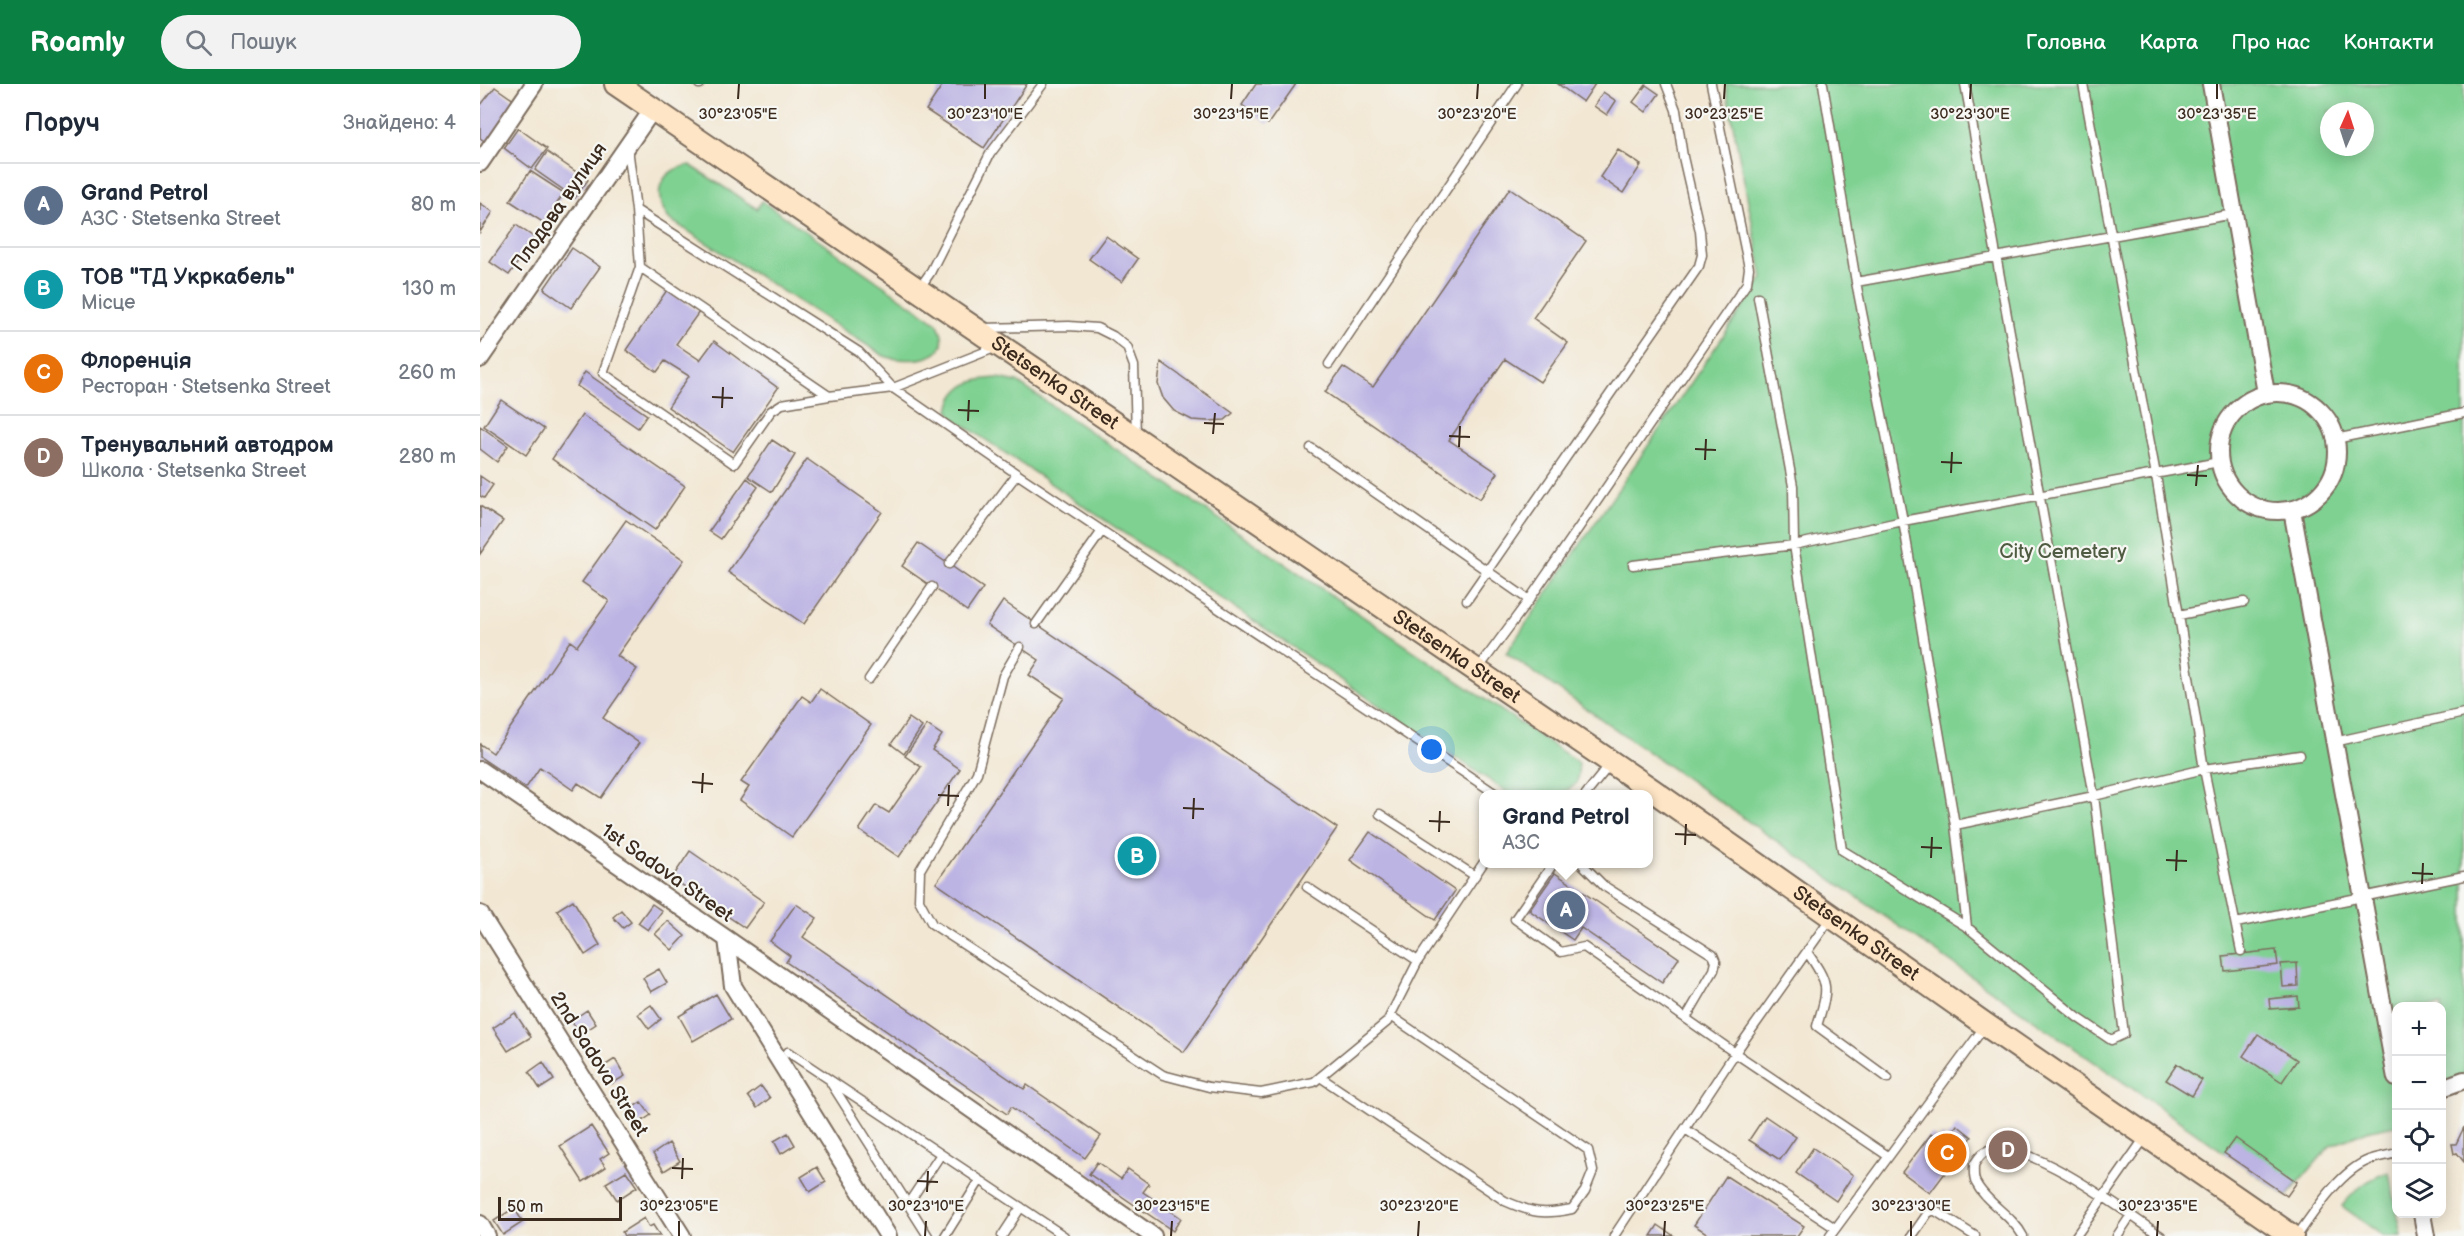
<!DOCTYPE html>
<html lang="uk">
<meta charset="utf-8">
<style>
:root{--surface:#fff;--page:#f2f2f3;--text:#1f2937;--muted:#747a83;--line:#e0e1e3;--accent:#0b8043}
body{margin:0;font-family:"Balsamiq Sans",sans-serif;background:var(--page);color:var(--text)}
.controls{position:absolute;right:18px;bottom:18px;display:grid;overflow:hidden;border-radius:12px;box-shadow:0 3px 15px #0003}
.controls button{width:54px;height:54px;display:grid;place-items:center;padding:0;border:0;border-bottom:2px solid var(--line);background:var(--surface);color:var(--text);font:30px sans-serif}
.compass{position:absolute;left:1840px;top:18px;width:54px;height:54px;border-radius:50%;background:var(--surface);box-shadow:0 3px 15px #0003;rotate:3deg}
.scale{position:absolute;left:18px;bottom:15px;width:124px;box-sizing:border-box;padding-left:6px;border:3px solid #3b2a1e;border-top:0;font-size:16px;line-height:21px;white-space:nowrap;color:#3b2a1e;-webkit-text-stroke:4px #f6f6f2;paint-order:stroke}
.you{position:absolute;left:952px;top:666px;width:21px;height:21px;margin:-15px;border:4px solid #fff;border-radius:50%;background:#1a73e8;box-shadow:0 0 0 9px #1a73e833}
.badge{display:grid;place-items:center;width:39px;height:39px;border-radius:50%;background:var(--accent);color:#fff;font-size:20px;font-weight:700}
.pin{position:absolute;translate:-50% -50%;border:3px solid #fff;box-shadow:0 2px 6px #0006}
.popup{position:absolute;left:999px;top:706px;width:174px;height:78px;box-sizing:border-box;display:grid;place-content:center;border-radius:12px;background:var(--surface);filter:drop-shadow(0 2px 4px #0005);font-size:20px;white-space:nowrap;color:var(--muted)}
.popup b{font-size:22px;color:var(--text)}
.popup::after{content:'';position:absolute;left:50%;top:100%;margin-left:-12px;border:12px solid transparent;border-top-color:var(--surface)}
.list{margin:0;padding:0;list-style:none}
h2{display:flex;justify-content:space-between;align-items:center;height:78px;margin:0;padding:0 24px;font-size:26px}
h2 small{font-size:20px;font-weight:400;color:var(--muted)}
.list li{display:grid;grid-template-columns:39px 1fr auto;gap:18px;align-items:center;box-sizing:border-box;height:84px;padding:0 24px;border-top:2px solid var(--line)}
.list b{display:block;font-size:22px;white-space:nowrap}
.list p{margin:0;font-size:20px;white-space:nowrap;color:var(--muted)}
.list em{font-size:20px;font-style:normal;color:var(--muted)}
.icon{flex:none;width:33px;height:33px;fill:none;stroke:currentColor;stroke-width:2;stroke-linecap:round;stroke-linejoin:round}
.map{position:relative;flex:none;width:1984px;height:1152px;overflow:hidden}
header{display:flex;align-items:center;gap:36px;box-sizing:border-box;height:84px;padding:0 30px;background:var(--accent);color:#fff}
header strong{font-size:28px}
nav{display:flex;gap:33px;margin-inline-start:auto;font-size:21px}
.search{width:420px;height:54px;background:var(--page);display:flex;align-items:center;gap:15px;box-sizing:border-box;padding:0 21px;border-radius:33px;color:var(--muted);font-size:22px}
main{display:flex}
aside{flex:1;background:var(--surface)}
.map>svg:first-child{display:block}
.green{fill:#7fd192;stroke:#5d7e58;stroke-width:1.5;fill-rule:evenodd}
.building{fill:#bcb4e3}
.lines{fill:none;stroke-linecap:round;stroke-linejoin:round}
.service-casing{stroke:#7b6c5d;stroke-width:11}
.minor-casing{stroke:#7b6c5d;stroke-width:20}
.secondary-casing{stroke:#7b6c5d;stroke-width:26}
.service{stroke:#fff;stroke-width:8}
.minor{stroke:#fff;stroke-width:16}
.secondary{stroke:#fee5c5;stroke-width:22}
.ticks{fill:none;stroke:#3b2a1e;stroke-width:2}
.labels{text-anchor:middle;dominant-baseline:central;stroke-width:4.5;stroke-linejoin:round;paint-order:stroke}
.street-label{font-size:20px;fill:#3b2a1e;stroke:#f6f6f2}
.park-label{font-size:20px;fill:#4f5c41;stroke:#f6f6f2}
.ticks-label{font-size:15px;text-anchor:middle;fill:#3b2a1e;stroke:#f6f6f2;stroke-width:4.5;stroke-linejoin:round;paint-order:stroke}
</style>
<header>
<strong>Roamly</strong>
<div class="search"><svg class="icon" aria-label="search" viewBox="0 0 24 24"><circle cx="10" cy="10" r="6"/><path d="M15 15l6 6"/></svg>Пошук</div>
<nav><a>Головна</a><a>Карта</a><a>Про нас</a><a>Контакти</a></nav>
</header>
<main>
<aside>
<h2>Поруч<small>Знайдено: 4</small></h2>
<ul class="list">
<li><span class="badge" style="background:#5c6f8a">A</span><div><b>Grand Petrol</b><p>АЗС · Stetsenka Street</p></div><em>80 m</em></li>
<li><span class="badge" style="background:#0f9aa8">B</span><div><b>ТОВ &quot;ТД Укркабель&quot;</b><p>Місце</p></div><em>130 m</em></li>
<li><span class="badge" style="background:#e8710a">C</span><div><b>Флоренція</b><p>Ресторан · Stetsenka Street</p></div><em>260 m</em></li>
<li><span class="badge" style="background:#8d6e63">D</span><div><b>Тренувальний автодром</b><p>Школа · Stetsenka Street</p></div><em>280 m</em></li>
</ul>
</aside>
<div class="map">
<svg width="1984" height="1152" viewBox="0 0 1984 1152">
<rect width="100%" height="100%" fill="#f6f6f2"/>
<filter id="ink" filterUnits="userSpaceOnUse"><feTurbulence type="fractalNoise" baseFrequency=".0167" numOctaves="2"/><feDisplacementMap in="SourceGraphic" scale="12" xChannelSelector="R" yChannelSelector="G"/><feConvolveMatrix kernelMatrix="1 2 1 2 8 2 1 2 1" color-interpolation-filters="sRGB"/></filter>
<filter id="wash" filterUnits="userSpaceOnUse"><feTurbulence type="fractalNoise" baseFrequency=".008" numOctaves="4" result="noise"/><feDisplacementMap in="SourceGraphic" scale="24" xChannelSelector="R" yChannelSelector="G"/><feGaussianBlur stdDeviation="1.35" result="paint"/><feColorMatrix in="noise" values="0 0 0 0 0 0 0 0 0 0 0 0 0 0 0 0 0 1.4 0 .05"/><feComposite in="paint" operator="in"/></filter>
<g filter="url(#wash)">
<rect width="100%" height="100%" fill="#f2e7d3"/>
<path class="green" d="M1245,0h739v1006l-22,6v-90h-46v119l-26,5 -40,16 -43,50 -781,-543 257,-375zM1849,27h36v36h-36z
M210,81l67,44 5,-8 175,122c22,38 -28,41 -53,33l-215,-137c-18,-25 -10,-49 21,-54z
M518,294l19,4 562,381 -2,20c-17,17 -45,12 -67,11l-558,-377 -3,-7c5,-26 25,-31 49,-32z
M1909,1088l13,64h-19l-41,-30c14,-17 25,-27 47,-34z"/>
<g id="blocks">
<path class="building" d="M463,0h84l-43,64 -58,-38z
M776,0h40l-28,40 -26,-19z
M1078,0h37l-12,18z
M1166,1l13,9 -13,18 -13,-10z
M15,3l23,16 -29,41 -9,-6v-32z
M1123,8l13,9 -9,14 -13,-9z
M38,44l29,21 -15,20 -28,-21z
M1138,66l23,15 -18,28 -23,-16z
M67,68l41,28 -13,18 -40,-28z
M50,87l34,22 -20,30 -34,-22z
M1030,104l76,53 -53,77 35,25 -28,39 -35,-23 -56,81 49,33 -18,26 -155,-107 18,-25 30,20z
M0,119l13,9 -13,20z
M36,141l19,13 -26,37 -19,-13z
M626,152l32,23 -16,23 -33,-23z
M92,164l28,19 -29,41 -27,-19z
M187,206l32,22 -23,32 24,16 14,-19 64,47 -45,64 -65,-45 21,-31 -24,-15 -8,11 -31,-22z
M681,278l72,51 -8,7 -18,1 -15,-1 -18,-9 -11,-13 -5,-14z
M105,288l62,43 -9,13 -61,-42z
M21,316l43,29 -18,26 -42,-29z
M102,331l103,71 -30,44 -103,-71z
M0,342l28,20 -11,16 -17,-13z
M292,356l23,15 -23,37 -24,-16z
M327,375l75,53 -78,112 -76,-52z
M0,392l13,9 -9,13 -4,-2z
M267,394l11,9 -37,52 -12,-8z
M0,422l23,15 -23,33z
M146,436l58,40 -67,96 20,13 -34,49 36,25 -38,55 -23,-15 -5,7 -33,-23 -14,21 -46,-31v-13l13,9 77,-112 7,5 32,-45 -27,-19z
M438,459l65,45 -16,23 -65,-45z
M523,517l334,227 -153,224 -248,-169 128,-185 -35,-23 10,-15 -52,-35z
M340,605l51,36 -79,112 -52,-37 9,-13 -8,-5 61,-86 9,6z
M429,634l13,9 -18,27 -13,-10z
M447,641l15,10 -10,15 28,19 -61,88 -40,-27 17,-25 13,8 32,-46 -16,-11z
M890,748l85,59 -20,29 -85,-60z
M210,767l74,51 -19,26 -73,-50z
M1075,789l124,85 -17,25 -81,-55 -8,12 -44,-30z
M93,816l27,45 -15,10 -28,-45z
M172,820l10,7 -14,19 -10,-7z
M316,820l21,14 -14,19 221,152 3,-4 74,51 -16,22 -74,-51 -4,7 -221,-152 4,-6 -20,-15z
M141,826l10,12 -8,6 -10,-11z
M188,837l17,15 -13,14 -17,-16z
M1796,866l2,15 -53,6 -2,-15z
M1817,879l1,23 -15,1 -2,-23z
M179,885l8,14 -16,9 -8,-14z
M236,910l15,25 -38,22 -14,-25z
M1818,912l1,11 -29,2 -1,-10z
M171,921l10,14 -12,10 -11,-15z
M107,926l9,14 -15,10 -10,-13z
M35,929l16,24 -23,14 -15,-23z
M1778,950l39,26 -15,22 -39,-26z
M135,975l10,17 -14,8 -10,-16z
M63,978l11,18 -14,9 -11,-17z
M1697,980l25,16 -10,16 -26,-16z
M281,1002l9,12 -13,10 -9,-12z
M161,1018l10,13 -15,10 -9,-14z
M1285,1032l31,21 -16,23 -31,-20z
M1477,1041l15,12 -42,56 -28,-21 29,-38 8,6 3,-4 4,3z
M111,1042l18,27 -9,6 6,8 -23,15 -23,-36z
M1984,1043v35l-7,-9 -3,1 -2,-10h4z
M308,1049l7,12 -14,9 -7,-13z
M1755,1054l62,44 -10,14 -63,-43z
M189,1059l11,18 -16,10 -11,-17z
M1333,1064l40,27 -17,26 -40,-28z
M617,1078l24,17 7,-10 21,15 -6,8 38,26 -8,13 -84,-57z
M337,1083l9,15 -16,10 -9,-15z
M146,1087l11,16 -20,13 -11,-17z
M1246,1092l78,50 -7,10h-86l-17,-11z
M34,1124l9,14 -20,13 -9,-14z
M164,1134l5,9 4,-2 7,11h-36l-2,-4z
M1178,1141l16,11h-23z"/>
</g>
</g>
<g filter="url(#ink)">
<use href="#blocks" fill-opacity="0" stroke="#7b6c5d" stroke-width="1.5"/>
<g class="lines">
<defs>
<path id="service" d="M219,0h1
M1343,0l33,198 47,239 52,304 12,102
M1603,0l73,391 48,294 37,182
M148,64l8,62 4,57 189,129 64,-8 104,-41
M156,126l223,142 34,36 124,86 479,320
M160,183l-37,106 131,91 37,-53 11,-7 47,-8
M1376,198l378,-68
M438,206l12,-17 60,-119 53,-70
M1278,213l35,189 1,59 48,305 125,77 110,90 34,23 13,-6 -30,-238 -129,-712
M503,244l86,-2 28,2 16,8 14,11 7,19 2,69
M849,280l188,-280
M1855,355l129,-26
M831,364l218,152
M469,480l68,-90
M1153,481l161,-20 109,-24 316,-59
M987,516l232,-334 3,-11 -2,-24 -17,-74 -7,-47 -10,-26
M1699,531l65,-13
M556,540l66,-93
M540,563l-17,29 -26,97 -57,97 -1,30 13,24 231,151 46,12 52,6 53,-11 73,-60 31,-61 66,-99
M998,585l51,-69 218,-317 2,-15 -38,-184
M389,595l63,-92
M1854,658l130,-29
M1106,710l25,-31
M900,730l95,62
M1475,741l139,-29 110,-27 96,-14
M1073,780l-38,55 46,33 23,-5 151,106 153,103
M1102,780l22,22 109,69 3,7 -2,8 -28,48
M827,803l111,74
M1756,839l228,-47
M1327,868c24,34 21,36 10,74l71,52
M308,968l276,184
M840,993l185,124c27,12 38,14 67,8l13,-18 8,-20 -5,-21 -197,-134
M351,999l97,153
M1205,1045l150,99
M428,1120l33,-50
M465,1152l35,-56
M522,1152l19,-29
M1134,1152l121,-183 95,-134
M1350,1152l155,-210
M1432,1152l16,-23 6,-3 41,26
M1543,1152c-11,-21 -37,-33 -47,-53 -3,-5 -2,-12 -2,-18 5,-9 10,-15 20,-16 43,-4 131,63 167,87
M1596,1152l70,-100
M1637,1152l14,-21
M1817,1152c17,-24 43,-65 72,-76 8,-3 18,-4 27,-7"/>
<path id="minor" d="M1731,0l55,309
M0,79l54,-79
M0,275l173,-250
M1739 368a59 59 0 1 1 118 0a59 59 0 1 1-118 0Z
M1812,426l104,568
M0,686l247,169 426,297
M0,830l202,322
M247,855l6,47 155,250
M1962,1004l22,-8
M1942,1130l4,22
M0,1140l7,12"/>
<g id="secondary">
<path id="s1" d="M136,0l1036,706 334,235 306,211"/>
</g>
</defs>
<use href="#service" class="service-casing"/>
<use href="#minor" class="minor-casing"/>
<use href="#secondary" class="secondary-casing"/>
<use href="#service" class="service"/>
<use href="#minor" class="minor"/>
<use href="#secondary" class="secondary"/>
</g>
</g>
<path class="ticks" d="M258,15l1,-15M505,15v-15M751,15l1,-15M997,15l1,-15M1244,15l1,-15M1490,15l1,-15M1737,15v-15M232,313l21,1M242,324l1,-21M478,326l21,1M488,337l1,-21M724,339l20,1M733,350l2,-21M969,352l21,1M979,363l1,-21M1215,365l21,1M1225,376l1,-21M1461,378l21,1M1471,389l1,-21M1707,391l20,1M1716,402l2,-21M212,698l21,2M222,709l1,-20M458,711l21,1M468,722l1,-21M703,724l21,1M713,735l1,-21M949,737l21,1M959,748l1,-21M1195,750l21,1M1205,761l1,-21M1441,763l21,1M1451,774l1,-21M1686,776l21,1M1696,787l1,-21M1932,789l21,1M1942,800l1,-21M192,1084l21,1M202,1095l1,-21M437,1097l21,1M447,1108l1,-21M199,1152v-15M445,1152l1,-15M691,1152l1,-15M938,1152l1,-15M1184,1152l1,-15M1431,1152v-15M1677,1152l1,-15"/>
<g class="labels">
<g class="street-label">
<text transform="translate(79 123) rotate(-55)">Плодова вулиця</text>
<text stroke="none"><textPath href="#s1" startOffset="531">Stetsenka Street</textPath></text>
<text stroke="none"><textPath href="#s1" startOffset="1017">Stetsenka Street</textPath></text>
<text transform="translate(187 789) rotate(35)">1st Sadova Street</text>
<text stroke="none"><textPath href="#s1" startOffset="1503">Stetsenka Street</textPath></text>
<text transform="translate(119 980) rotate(58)">2nd Sadova Street</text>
</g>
<g class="park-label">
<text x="1583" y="468">City Cemetery</text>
</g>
</g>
<g class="ticks-label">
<text x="258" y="35">30°23'05"E</text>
<text x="505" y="35">30°23'10"E</text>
<text x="751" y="35">30°23'15"E</text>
<text x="997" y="35">30°23'20"E</text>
<text x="1244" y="35">30°23'25"E</text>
<text x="1490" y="35">30°23'30"E</text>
<text x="1737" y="35">30°23'35"E</text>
<text x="199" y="1127">30°23'05"E</text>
<text x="446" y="1127">30°23'10"E</text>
<text x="692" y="1127">30°23'15"E</text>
<text x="939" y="1127">30°23'20"E</text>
<text x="1185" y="1127">30°23'25"E</text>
<text x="1431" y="1127">30°23'30"E</text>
<text x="1678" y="1127">30°23'35"E</text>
</g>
</svg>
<div class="controls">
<button>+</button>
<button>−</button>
<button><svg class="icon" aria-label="locate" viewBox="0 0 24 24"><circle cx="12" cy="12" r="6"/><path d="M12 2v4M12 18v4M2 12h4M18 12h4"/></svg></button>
<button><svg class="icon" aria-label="layers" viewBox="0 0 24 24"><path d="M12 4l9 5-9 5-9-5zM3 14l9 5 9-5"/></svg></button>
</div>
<svg class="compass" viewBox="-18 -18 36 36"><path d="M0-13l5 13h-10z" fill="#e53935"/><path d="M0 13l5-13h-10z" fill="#747a83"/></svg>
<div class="scale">50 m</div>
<div class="you"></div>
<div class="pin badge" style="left:1086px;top:826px;background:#5c6f8a">A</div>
<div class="popup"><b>Grand Petrol</b>АЗС</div>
<div class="pin badge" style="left:657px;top:772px;background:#0f9aa8">B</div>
<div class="pin badge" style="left:1467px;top:1069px;background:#e8710a">C</div>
<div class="pin badge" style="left:1528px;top:1066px;background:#8d6e63">D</div>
</div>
</main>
